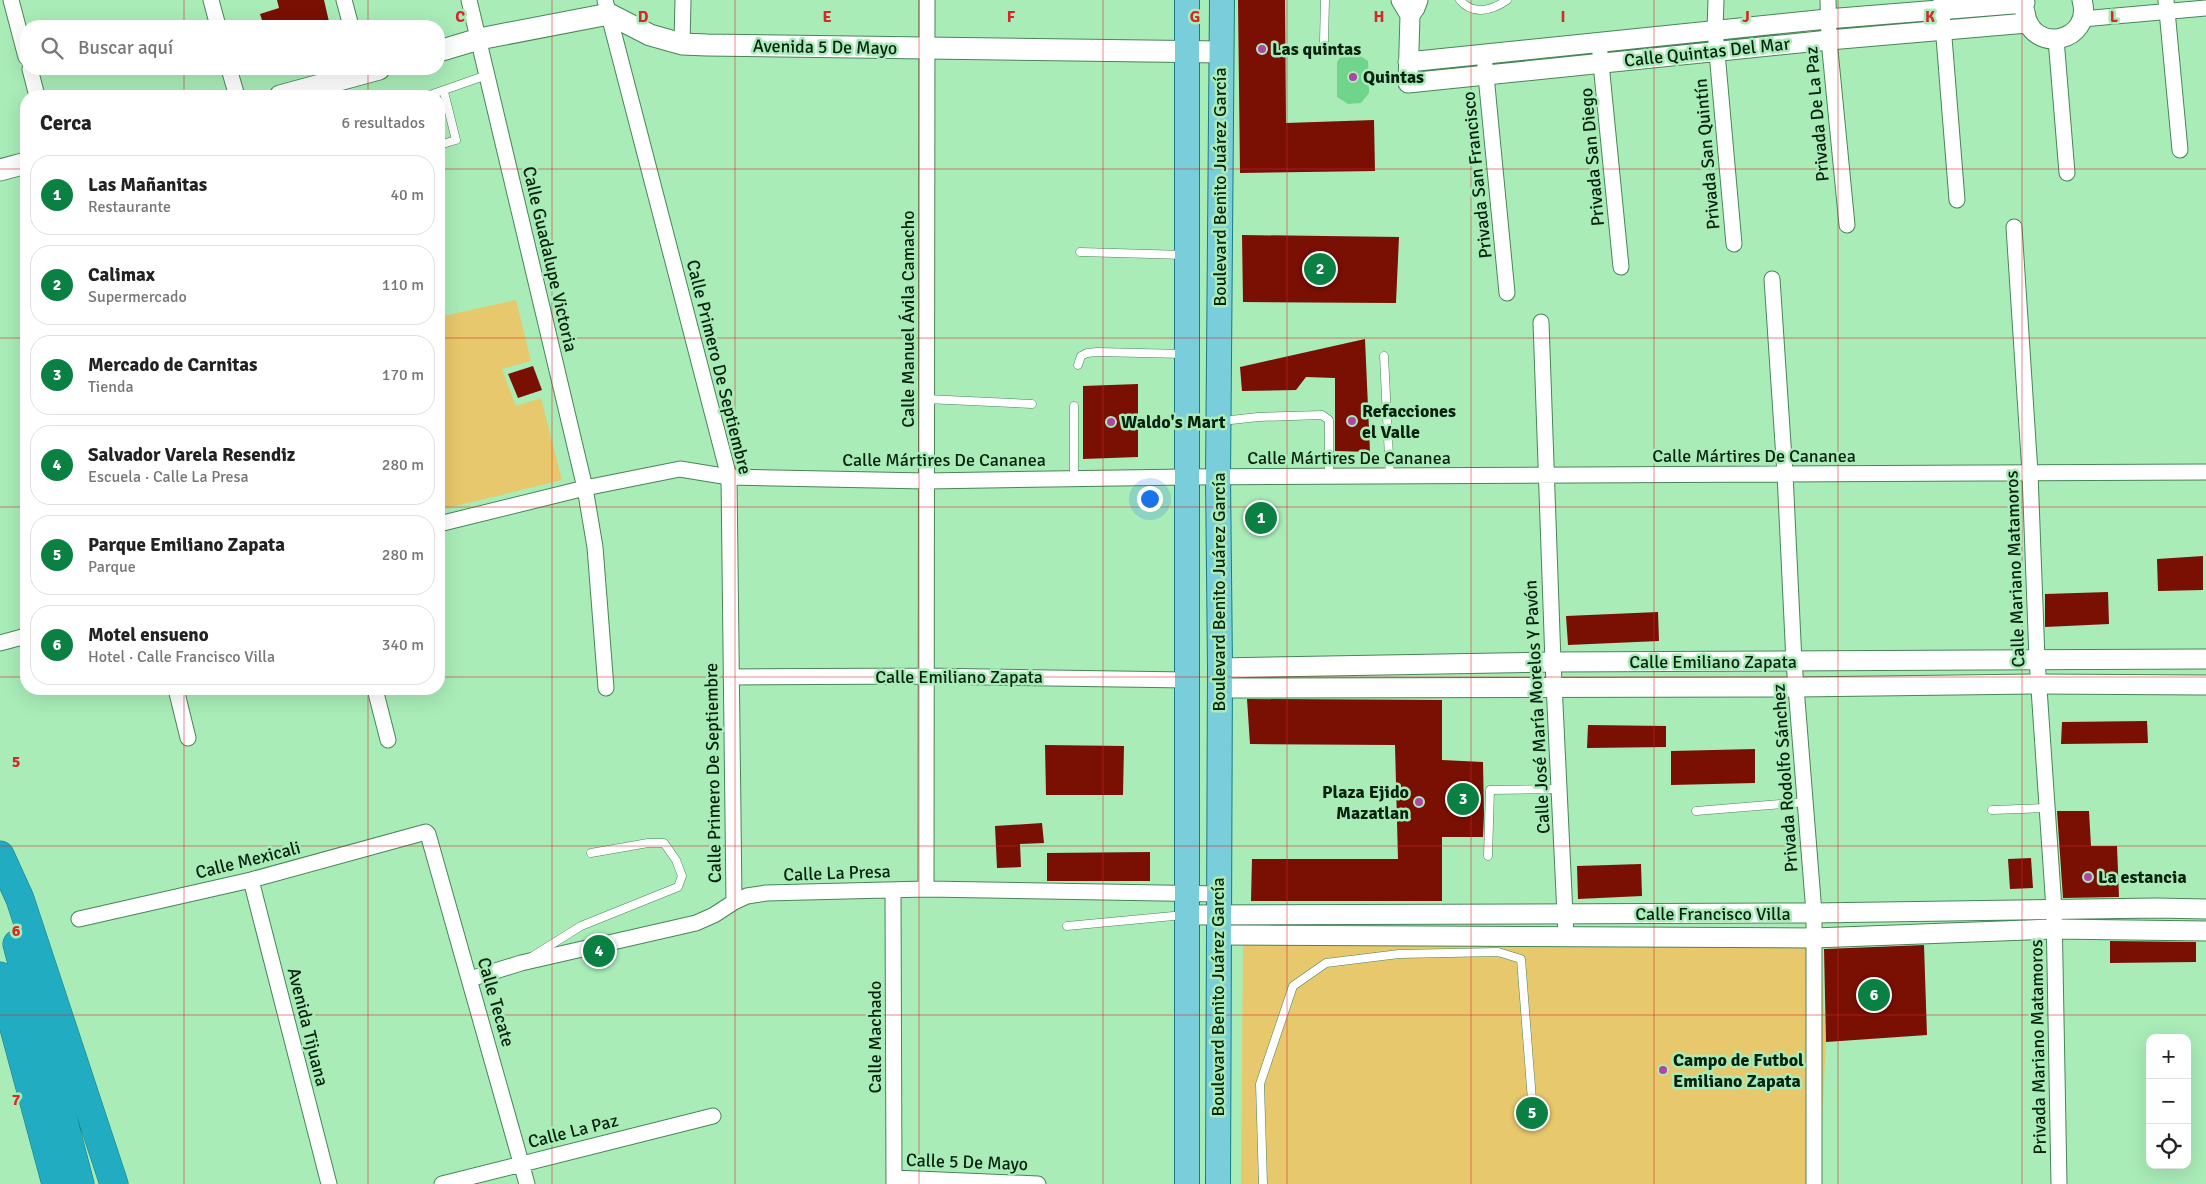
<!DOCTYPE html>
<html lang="es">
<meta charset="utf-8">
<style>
:root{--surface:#fff;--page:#f2f2f2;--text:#222;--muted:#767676;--line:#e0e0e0;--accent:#0b8043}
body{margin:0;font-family:Signika,sans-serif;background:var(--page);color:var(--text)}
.controls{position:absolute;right:15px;bottom:15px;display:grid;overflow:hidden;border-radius:10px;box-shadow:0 5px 20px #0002}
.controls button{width:45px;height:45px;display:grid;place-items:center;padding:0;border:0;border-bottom:1px solid var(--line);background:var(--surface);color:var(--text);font:25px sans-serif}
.you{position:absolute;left:1149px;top:498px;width:18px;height:18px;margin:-12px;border:4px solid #fff;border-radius:50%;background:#1a73e8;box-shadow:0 0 0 8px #1a73e833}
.badge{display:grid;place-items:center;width:32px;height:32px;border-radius:50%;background:var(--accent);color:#fff;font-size:16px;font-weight:700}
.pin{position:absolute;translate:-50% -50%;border:2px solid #fff;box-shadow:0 1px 5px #0006}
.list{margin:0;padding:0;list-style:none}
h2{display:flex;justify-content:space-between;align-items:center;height:65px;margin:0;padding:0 20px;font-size:21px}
h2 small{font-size:16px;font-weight:400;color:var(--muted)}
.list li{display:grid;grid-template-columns:32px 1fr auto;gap:15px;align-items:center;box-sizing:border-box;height:80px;margin:0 10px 10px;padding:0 10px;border:1px solid var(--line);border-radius:20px}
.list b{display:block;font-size:19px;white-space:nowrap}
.list p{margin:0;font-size:16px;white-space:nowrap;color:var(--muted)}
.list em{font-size:16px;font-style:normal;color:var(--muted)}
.icon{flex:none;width:28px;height:28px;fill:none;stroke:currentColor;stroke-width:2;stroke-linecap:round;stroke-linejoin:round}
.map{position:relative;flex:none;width:2206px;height:1184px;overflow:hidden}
.search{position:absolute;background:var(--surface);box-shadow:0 5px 20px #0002;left:20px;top:20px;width:425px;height:55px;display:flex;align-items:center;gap:12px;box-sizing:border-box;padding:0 18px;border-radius:20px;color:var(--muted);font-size:19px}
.panel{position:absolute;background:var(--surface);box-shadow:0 5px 20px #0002;left:20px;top:90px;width:425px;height:605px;border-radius:20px}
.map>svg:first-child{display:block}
.green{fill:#e7c86c}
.water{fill:#70d48b}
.building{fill:#7a0f04}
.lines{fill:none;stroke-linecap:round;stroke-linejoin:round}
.service-casing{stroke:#478657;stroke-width:9}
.minor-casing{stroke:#478657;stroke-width:17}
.tertiary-casing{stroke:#478657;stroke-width:21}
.secondary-casing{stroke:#478657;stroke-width:23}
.primary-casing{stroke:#187c83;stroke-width:26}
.motorway-casing{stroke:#187c83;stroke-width:29}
.service{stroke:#fff;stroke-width:8}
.minor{stroke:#fff;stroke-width:15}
.tertiary{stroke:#fff;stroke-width:19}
.secondary{stroke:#fff;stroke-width:21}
.primary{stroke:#7acdda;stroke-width:24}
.motorway{stroke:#21acc1;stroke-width:28}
.grid{fill:none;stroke:#d62828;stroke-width:1;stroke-opacity:0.55}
.poi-dot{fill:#af45a7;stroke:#a9ecb8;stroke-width:2}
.labels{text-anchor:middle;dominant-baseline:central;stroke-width:5;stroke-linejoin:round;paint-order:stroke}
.street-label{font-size:18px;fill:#07220f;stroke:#a9ecb8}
.poi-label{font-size:18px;font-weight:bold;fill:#07220f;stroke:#a9ecb8;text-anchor:start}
.grid-label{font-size:16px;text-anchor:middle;font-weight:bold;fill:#d62828;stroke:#a9ecb8;stroke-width:5;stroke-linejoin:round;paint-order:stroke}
</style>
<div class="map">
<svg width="2206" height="1184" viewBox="0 0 2206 1184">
<rect width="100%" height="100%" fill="#a9ecb8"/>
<path class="green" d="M516,300l15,61 -29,8 14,37 25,-8 21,82 -123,30v-193z
M1795,939l26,15 5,88 -7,142h-578l2,-242z"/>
<path class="water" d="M1343,54l16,1 9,6 1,32 -8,10 -13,1 -11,-7v-35z"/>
<path class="building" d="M277,0h47l6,26h-66l-4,-12 19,-6z
M1238,0h47l1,123 88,-3 1,51 -135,2z
M1242,235l157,2 -3,66 -153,-1z
M1365,339l5,113 -35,-1v-73l-29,-1 -10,13 -54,1 -2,-24z
M533,366l9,24 -24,8 -10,-24z
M1138,384v73l-55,2v-73z
M2203,556v34l-45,1 -1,-32z
M2108,592l1,32 -64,3v-33z
M1658,612l1,29 -91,4 -2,-29z
M1247,699l195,1v60l41,2 1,52 -1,23h-41v64h-191l1,-42h146l-3,-114 -145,-1z
M2147,721l1,22 -87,1 1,-22z
M1588,725l78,1v21l-79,1z
M1045,745l79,1 -1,49h-77z
M1755,749v34l-84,2v-34z
M2057,811h32l2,35h26l2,51 -56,1z
M1042,823l2,20 -24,1 1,23 -24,1 -2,-42z
M1150,852v29h-103v-28z
M2031,858l2,30 -23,1 -2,-30z
M1641,864l1,32 -64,3 -1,-33z
M2110,941l86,1v20l-86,1z
M1924,945l3,90 -101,7 -2,-93z"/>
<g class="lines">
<defs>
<path id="service" d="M1460,0c13,16 33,10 47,0
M1324,41l1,-41
M427,96l60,-21
M439,145l17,-5 -12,-48
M1080,252l105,3
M1384,356l6,121
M1078,365l3,-9 6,-3 10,-1 87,2
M926,399l106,5
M1222,421l36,-4 64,-2 7,5v57
M1074,479v-73
M1992,810l55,-2
M1696,811l110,-9
M1488,856l2,-66 70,-1
M1067,926l117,-11
M533,956l48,-30 97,-39 4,-11 -6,-16 -12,-17h-16l-57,10
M1263,1184l-3,-100 33,-98 33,-23 73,-9 99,-2 23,7 12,154"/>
<path id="minor" d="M11,0l15,57
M211,0l7,26
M344,0l7,26
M469,0l116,488 10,59 11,141
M605,0l124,477 5,425
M1716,0l-1,30 19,214
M1828,0l1,40 18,185
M1941,0l16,200
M2166,0l14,150
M2082,19l124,-11
M2056,39l11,134
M1599,43l22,224
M682,44l1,-44
M1484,55l23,238
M30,69l7,27
M229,69l8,27
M2014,227l16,246 7,186 17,250 5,275
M1772,279l13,195 9,188 20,251v271
M1541,322l12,340 13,274
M439,524l146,-36 95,-19 49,8 197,4 261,-4 1019,-5
M0,643l26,-7
M731,677l195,-1 261,4
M176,689l12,49
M375,689l13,51
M251,880l78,304
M926,889l1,-889
M893,890l1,294
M79,919l172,-39 175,-48 2,2 99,350
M470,979l51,-16 175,-40 18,-8 20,-13 13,-6 19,-3 160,-4 293,5
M894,1178l144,6
M442,1184l271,-68"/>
<path id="tertiary" d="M1401,0l9,15 -2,68 421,-43 198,-17
M2025,12c6,44 69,30 57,-12
M1410,15l5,-7 3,-8
M1408,62l419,-43 198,-16
M1220,668l333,-6 653,-3
M1220,688l577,-1 241,-3 168,1
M1188,915l626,-2 343,-5 49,1
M1219,935l595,3 240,-9 152,2"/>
<path id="secondary" d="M439,51l40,-12 130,-25 41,21 32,9 25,1 514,7
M280,96l99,-27
M0,170l26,-7"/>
<path id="primary" d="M1187,0v1184
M1218,1184l2,-516 -2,-191 4,-477"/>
<path id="motorway" d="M0,855l20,44 94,285
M17,944l63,240
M0,976l56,208"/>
</defs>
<use href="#service" class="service-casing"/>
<use href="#minor" class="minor-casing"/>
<use href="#tertiary" class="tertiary-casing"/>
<use href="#secondary" class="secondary-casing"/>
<use href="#primary" class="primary-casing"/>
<use href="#motorway" class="motorway-casing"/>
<use href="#service" class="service"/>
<use href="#minor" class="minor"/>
<use href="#tertiary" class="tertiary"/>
<use href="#secondary" class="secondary"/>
<use href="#primary" class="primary"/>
<use href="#motorway" class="motorway"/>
</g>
<path class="grid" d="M184,0v26M368,0v26M552,0v1184M735,0v1184M919,0v1184M1103,0v1184M1287,0v1184M1471,0v1184M1654,0v1184M1838,0v1184M2022,0v1184M184,69v27M368,69v27M0,169h26M439,169h1767M0,338h26M439,338h1767M0,507h26M439,507h1767M0,677h26M439,677h1767M184,689v495M368,689v495M0,846h2206M0,1015h2206"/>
<g class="poi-dot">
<circle cx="1262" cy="49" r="5"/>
<circle cx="1353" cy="77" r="5"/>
<circle cx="1352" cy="421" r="5"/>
<circle cx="1111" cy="422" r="5"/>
<circle cx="1419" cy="802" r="5"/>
<circle cx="2088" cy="877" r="5"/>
<circle cx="1663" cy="1070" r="5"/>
</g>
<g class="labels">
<g class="street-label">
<text transform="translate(825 47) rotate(1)">Avenida 5 De Mayo</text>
<text transform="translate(1707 52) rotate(-6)">Calle Quintas Del Mar</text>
<text transform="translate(1817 114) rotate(-95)">Privada De La Paz</text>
<text transform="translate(1707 154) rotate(-95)">Privada San Quintín</text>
<text transform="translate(1592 157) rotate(-95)">Privada San Diego</text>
<text transform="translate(1477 175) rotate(-96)">Privada San Francisco</text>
<text transform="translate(1220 187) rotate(-90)">Boulevard Benito Juárez García</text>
<text transform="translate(550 259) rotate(77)">Calle Guadalupe Victoria</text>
<text transform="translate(908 319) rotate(-90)">Calle Manuel Ávila Camacho</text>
<text transform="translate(719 367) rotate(76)">Calle Primero De Septiembre</text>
<text x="1754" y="456">Calle Mártires De Cananea</text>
<text x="1349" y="458">Calle Mártires De Cananea</text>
<text x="944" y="460">Calle Mártires De Cananea</text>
<text transform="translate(2015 569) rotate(-92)">Calle Mariano Matamoros</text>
<text transform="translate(1219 592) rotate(-90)">Boulevard Benito Juárez García</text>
<text x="1713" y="662">Calle Emiliano Zapata</text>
<text x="959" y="677">Calle Emiliano Zapata</text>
<text transform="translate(1537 707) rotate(-93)">Calle José María Morelos Y Pavón</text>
<text transform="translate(713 773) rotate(-91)">Calle Primero De Septiembre</text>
<text transform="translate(1785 778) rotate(-94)">Privada Rodolfo Sánchez</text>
<text transform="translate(248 860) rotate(-14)">Calle Mexicali</text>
<text transform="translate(837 873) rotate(-2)">Calle La Presa</text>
<text x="1713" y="914">Calle Francisco Villa</text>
<text transform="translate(1218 997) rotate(-90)">Boulevard Benito Juárez García</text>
<text transform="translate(496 1002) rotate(74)">Calle Tecate</text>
<text transform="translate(308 1027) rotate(76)">Avenida Tijuana</text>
<text transform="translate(875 1037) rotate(-90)">Calle Machado</text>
<text transform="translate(2038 1047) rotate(-91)">Privada Mariano Matamoros</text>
<text transform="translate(573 1131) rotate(-14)">Calle La Paz</text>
<text transform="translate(967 1162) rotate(2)">Calle 5 De Mayo</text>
</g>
<g class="poi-label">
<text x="1272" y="49">Las quintas</text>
<text x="1363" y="77">Quintas</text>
<text x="1362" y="411">Refacciones<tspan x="1362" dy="21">el Valle</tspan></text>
<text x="1121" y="422">Waldo's Mart</text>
<text x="1409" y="792" text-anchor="end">Plaza Ejido<tspan x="1409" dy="21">Mazatlan</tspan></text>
<text x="2098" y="877">La estancia</text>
<text x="1673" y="1060">Campo de Futbol<tspan x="1673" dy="21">Emiliano Zapata</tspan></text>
</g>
</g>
<g class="grid-label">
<text x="460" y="22">C</text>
<text x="643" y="22">D</text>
<text x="827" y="22">E</text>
<text x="1011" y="22">F</text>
<text x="1195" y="22">G</text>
<text x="1379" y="22">H</text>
<text x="1563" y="22">I</text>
<text x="1746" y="22">J</text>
<text x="1930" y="22">K</text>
<text x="2114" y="22">L</text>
<text x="16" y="767">5</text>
<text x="16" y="936">6</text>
<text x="16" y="1105">7</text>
</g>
</svg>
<div class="controls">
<button>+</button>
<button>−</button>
<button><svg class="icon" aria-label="locate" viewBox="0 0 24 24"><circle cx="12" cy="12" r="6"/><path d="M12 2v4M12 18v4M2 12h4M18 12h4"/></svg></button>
</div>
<div class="you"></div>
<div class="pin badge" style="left:1261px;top:518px">1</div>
<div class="pin badge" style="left:1320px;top:269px">2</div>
<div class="pin badge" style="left:1463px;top:799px">3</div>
<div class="pin badge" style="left:599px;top:951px">4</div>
<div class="pin badge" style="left:1532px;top:1113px">5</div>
<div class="pin badge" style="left:1874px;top:995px">6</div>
<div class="search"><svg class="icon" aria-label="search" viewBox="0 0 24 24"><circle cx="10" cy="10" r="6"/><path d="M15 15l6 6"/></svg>Buscar aquí</div>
<section class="panel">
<h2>Cerca<small>6 resultados</small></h2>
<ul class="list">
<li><span class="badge">1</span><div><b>Las Mañanitas</b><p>Restaurante</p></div><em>40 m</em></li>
<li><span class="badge">2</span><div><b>Calimax</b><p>Supermercado</p></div><em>110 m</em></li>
<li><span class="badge">3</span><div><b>Mercado de Carnitas</b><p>Tienda</p></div><em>170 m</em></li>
<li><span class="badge">4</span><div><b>Salvador Varela Resendiz</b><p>Escuela · Calle La Presa</p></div><em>280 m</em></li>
<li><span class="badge">5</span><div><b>Parque Emiliano Zapata</b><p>Parque</p></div><em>280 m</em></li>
<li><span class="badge">6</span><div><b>Motel ensueno</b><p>Hotel · Calle Francisco Villa</p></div><em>340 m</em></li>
</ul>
</section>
</div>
